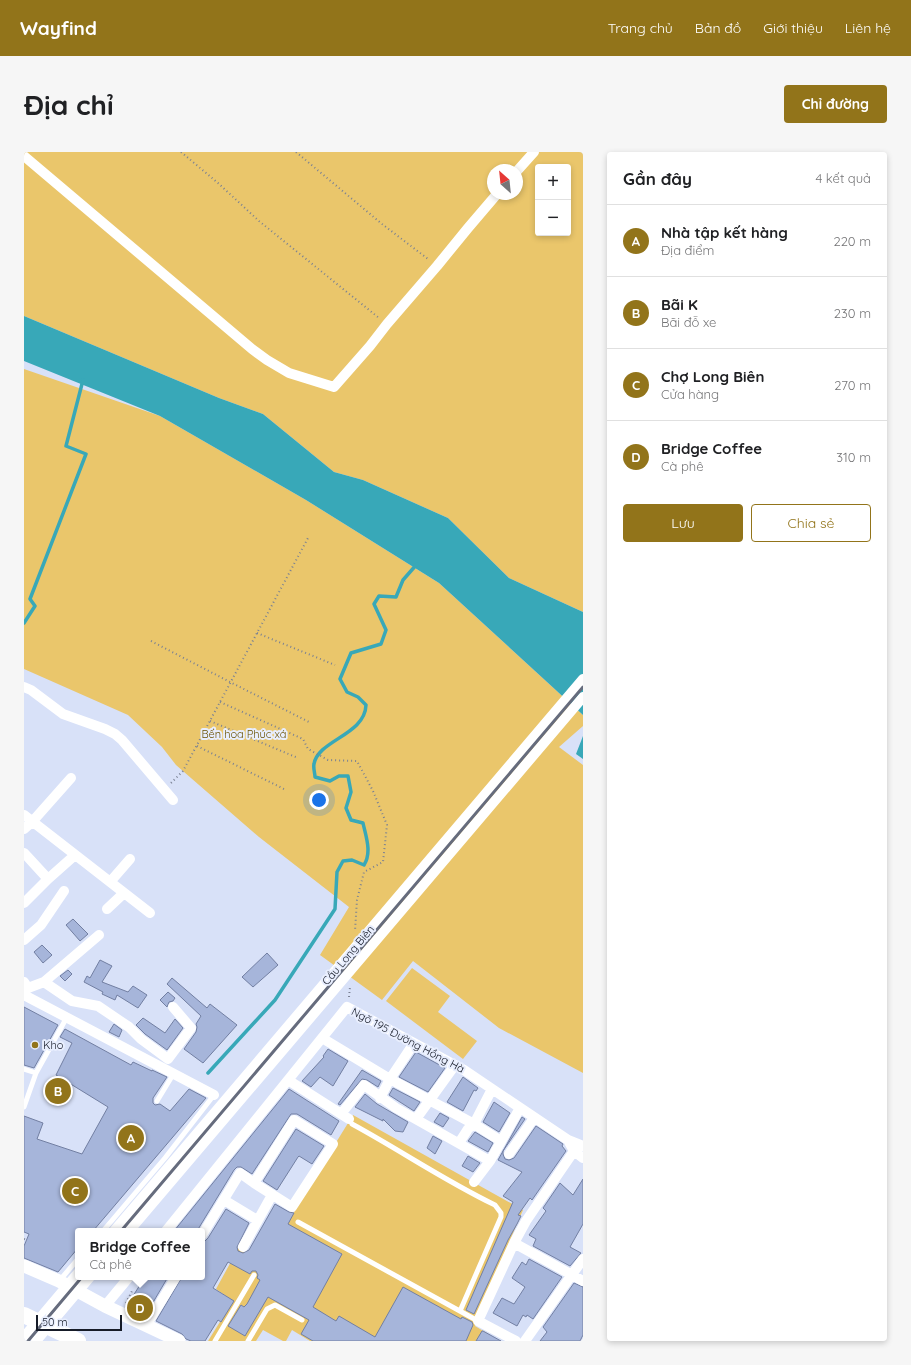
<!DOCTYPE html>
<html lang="vi">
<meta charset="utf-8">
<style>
:root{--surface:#fff;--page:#f6f6f6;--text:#202124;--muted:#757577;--line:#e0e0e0;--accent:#92741a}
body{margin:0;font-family:Quicksand,sans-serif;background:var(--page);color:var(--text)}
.controls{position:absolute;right:12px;top:12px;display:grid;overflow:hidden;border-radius:4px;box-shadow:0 2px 6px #0003}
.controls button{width:36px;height:36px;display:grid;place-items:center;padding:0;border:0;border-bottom:1px solid var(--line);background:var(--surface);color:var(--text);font:20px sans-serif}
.compass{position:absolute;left:463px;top:12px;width:36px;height:36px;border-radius:50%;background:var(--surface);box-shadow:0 2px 6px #0003;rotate:333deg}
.scale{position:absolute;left:12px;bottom:10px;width:86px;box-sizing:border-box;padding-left:4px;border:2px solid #161b28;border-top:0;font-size:11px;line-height:14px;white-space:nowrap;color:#161b28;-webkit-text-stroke:3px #e8eefe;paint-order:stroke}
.you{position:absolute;left:295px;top:648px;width:14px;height:14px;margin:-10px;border:3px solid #fff;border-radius:50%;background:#1a73e8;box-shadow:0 0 0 6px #1a73e833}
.badge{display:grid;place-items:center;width:26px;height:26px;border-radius:50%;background:var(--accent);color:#fff;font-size:13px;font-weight:700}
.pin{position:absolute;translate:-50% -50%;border:2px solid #fff;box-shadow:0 1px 4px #0006}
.popup{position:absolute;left:51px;top:1076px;width:130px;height:52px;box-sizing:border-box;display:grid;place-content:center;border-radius:4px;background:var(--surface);filter:drop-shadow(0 1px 3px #0005);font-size:13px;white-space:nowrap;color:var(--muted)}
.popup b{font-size:15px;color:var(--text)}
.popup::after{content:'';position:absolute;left:50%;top:100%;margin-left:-8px;border:8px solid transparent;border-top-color:var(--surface)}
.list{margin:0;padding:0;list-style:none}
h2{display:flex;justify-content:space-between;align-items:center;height:52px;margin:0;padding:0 16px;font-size:17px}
h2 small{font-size:13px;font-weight:400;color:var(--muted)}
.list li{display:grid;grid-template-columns:26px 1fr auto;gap:12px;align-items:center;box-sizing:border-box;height:72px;padding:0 16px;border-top:1px solid var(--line)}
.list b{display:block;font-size:15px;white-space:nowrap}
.list p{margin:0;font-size:13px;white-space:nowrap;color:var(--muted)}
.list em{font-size:13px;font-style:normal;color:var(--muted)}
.actions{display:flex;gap:8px;padding:12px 16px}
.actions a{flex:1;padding:9px 0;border:1px solid var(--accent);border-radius:4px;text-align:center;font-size:14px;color:var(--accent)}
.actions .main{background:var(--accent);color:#fff}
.map{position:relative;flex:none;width:559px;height:1189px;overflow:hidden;border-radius:4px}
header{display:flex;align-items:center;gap:24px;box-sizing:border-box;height:56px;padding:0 20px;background:var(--accent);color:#fff}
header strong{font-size:19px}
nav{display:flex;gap:22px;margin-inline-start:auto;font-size:14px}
.intro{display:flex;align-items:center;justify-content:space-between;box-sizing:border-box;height:96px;padding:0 24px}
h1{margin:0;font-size:28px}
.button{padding:10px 18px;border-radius:4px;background:var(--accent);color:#fff;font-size:14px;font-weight:700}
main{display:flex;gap:24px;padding:0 24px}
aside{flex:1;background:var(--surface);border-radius:4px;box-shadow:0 2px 6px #0003}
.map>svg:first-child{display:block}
.green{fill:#eac66b;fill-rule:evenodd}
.water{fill:#38a8b8}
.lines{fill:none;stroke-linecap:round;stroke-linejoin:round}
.stream{stroke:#38a8b8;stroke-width:3.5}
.building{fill:#a6b5da;stroke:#727fa2}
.path{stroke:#7a8193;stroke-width:2;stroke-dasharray:1 3;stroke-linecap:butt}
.service{stroke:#fff;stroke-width:5}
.minor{stroke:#fff;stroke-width:10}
.tertiary{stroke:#fff;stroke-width:13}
.primary{stroke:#fff;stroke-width:16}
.rail{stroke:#666c7d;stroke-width:3}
.poi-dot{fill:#92741a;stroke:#e8eefe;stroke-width:1.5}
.labels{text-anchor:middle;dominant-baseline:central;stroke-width:4;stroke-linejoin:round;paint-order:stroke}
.park-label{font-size:11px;fill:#6b5200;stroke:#e8eefe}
.street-label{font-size:11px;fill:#161b28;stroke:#e8eefe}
.poi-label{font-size:11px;fill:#161b28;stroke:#e8eefe;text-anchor:start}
</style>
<header>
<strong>Wayfind</strong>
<nav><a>Trang chủ</a><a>Bản đồ</a><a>Giới thiệu</a><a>Liên hệ</a></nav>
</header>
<div class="intro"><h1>Địa chỉ</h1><a class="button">Chỉ đường</a></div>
<main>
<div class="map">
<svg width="559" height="1189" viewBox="0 0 559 1189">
<rect width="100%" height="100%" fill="#d8e1f8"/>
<path class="green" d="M0,0h559v460l-74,-34 -61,-60 -85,-38 -29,-8 -71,-58 -44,-16 -195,-82zM514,15h30v66h-30zM469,18h24v24h-24z
M0,217l136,47 146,84 133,83 144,132v11l-24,21 24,18v308l-84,-45 -86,-67 -31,39 -62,-45 29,-48 -90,-70 -83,-72 -14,-18 -34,-32 -104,-46z
M388,816l38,28 -12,16 39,29 -14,18 -77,-58z
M329,963l170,95 -44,102 -4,14 15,9 -3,6h-177l-18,-11 -6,11h-3l-20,-11 -7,11h-48l25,-40 -17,-12 17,-31 -16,-22 47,27 55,-93z"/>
<path class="water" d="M0,164l195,82 44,16 71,58 29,8 85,38 61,60 74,34v103l-144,-132 -133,-83 -146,-84 -136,-55z
M559,584v23l-7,-5z"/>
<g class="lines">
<path class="stream" d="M0,471l11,-17 -5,-7 56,-145 -20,-8 17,-66
M184,921l67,-73 60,-91 2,-37 6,-11 9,-1 12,5c8,-13 2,-28 -1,-42l-12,-3 -5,-12 5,-16 -3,-16h-9l-9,5 -15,-4c0,-4 -2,-9 -1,-13 4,-24 51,-29 52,-59l-8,-8 -11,-5 -7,-13 11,-26 30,-9 5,-14 -12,-26 5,-8 17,1 7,-17 14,-16"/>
</g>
<path class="building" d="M49,767l15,15 -8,7 -14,-16z
M18,793l10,10 -9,8 -9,-11z
M243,801l11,12 -25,22 -11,-10z
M76,808l12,6 -10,16 26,10 5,-6 14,9 -9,13 -21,-13 -2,5 -13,-6 1,-2 -19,-10 3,-6 3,2z
M44,818l4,4 -7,7 -5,-5z
M148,826l35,30 3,-4 27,21 -34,38 -19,-14 12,-17 1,-5 -1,-3 5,-8 -34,-32z
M144,840l7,6 -2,3 -4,1 -2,5 -7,-7z
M0,855l34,18 -24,43 -10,-3z
M119,866l22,15 10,-14 8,9 -16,22 -22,-16 -9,-9z
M90,872l8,6 -3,7 -10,-5z
M41,877l66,36 2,-3 19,9v-1l15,7 -14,21v5l2,2 5,-1 10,7 19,-22 17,9 -113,133h-15v17l-20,24 -34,-14v-12l5,-12 -5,-2v-116l19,7 -6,16 45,15 26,-47 -52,-32 16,-32 -12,-6z
M304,897l20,12 -15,25 -13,-9 -9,10 -9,-6 22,-24 -1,-1z
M392,900l29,16 -17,24 -29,-15z
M338,918l19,11 -3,6 -11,-7 -5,-1 -22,26 -2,-1z
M439,925l15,11 -2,3 -2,-1 -11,21 -16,-9z
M369,936l27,14 -6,9 -25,-16z
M265,937l50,32 -8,14 -34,-21h-6l-39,60 -11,-7h-4l-3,3 -37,61h-23z
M341,942l12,10 31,18 -5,10 -8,-1 -12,-12v2l-28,-14z
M470,950l16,11 -11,19 -16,-10z
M416,961l9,5 -6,9 -9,-5z
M498,965l3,2 -22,32v3l2,5 4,1 5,-2 22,-32 27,18 -1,2 4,5 -34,49 -2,-2 -12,17 3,1 -4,8 -9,16 -34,74 -8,-4 47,-108 -10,-6 19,-24 -24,-12z
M272,977l28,17 -12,18 -13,-8 -1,1 -21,33 -14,-9z
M451,980l18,11 -5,9 -20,-11z
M409,984l9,5 -7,13 -8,-6z
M444,1004l12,7 -7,9 -11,-6z
M559,1027v45l-13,23 11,6 -11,13 -37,-20 3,-7 -7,-4 17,-24 -3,-3 17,-25 13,12z
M251,1052l14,8 5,1 -6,11 54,30 -29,53 23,14 3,-5 36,21 28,-50 58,32 1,-2 10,5 1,3 -7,16h-153l-12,-7 8,-14 -32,-18 -9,-5 -23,39 -17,-10 13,-21 3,2 3,-3 13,-24 -3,-2 1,-3 -2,-4h-4l-2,3 -22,-12 -15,26 21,13 -13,21 -3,-2 -13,21h-14l-5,-2 -4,-5 -26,-13 26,-44h20v-33l6,-6 18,-29 23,14 -12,24 1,4 5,2 6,-3z
M505,1107l33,18 -29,42 -6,-4 -1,2 -3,-2 -6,11 -24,-13 9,-15 12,6 11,-17 -13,-9 10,-16 4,3z
M121,1125h23l-23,39 -19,-9z
M550,1131l9,4v48l-3,6h-40l7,-9 -4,-5z
M458,1179h1l18,10h-25z"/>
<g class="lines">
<path class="path" d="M157,0l37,31 41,38 120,97
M272,0l86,72 46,35
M233,481l78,32
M127,489l79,41 79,40
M196,550l83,37 5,10 20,11 29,1 16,30 14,34 -4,37 -19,10 -7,28 -2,31
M186,569l88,37
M173,594l87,43
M147,631l12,-12 125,-233
M325,845l1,-10
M0,1087l2,1
M102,1151l6,-12"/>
<path class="service" d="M0,917l12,4
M133,949l17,-28
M0,955l12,-34 31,-56
M328,972c48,26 93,57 143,81l6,8v4l-41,94
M274,1070l180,99
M79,1079l62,-73 49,-63
M36,1128l18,-21
M191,1189l39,-66
M224,1189l19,-32 8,-4 27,15"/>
<path class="minor" d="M0,4l228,193 15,11 22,13 45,14 36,-41 17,-22 50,-58 31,-38 29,-34
M493,19l17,-19
M0,535l7,3 32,24 42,15 10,5 7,6 51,60
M0,663l126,98
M0,677l8,-7 39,-44
M0,701l24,26
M86,730l20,-23
M0,751l24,-24 27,-24
M83,757l17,-16
M0,788l17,-15 23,-34
M0,830l4,6 16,-6 28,19 26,5 31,21 12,12 27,20 23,-31 -18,-21
M20,830l55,-47
M0,843l190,100
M298,886l68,41 84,45 27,17
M264,928l61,39
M356,946l10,-19 24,-36
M317,962l23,-29 32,23 94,53
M392,967l39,-54
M270,968l39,24 -41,63 -38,-24z
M544,988l15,6
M435,991l9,-14 6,-5 18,-35
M485,1002l25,-36
M450,1030l16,-21 30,-53
M200,1048l33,20
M90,1079l469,-552
M105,1079l454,-534
M142,1079l181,-224 117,63 104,70 6,11 9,7
M178,1083l38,-62 14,10
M490,1091l69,38
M219,1095l29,-52
M81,1154l24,-29
M122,1174l30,-49
M0,1185l54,-64
M12,1189l54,-64
M492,1189l-38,-20 36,-78 12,-22 48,-70
M501,1189l58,-82"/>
<path class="tertiary" d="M0,1114l35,15 46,25 74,35"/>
<path class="primary" d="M0,1163l54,26"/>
<path class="rail" d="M97,1079l462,-544
M4,1189l54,-64"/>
</g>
<circle class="poi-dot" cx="11" cy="893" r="4"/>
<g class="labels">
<g class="park-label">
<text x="220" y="582">Bến hoa Phúc xá</text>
</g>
<g class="street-label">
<text transform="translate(324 803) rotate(-50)">Cầu Long Biên</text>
<text transform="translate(384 888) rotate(28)">Ngõ 195 Đường Hồng Hà</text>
</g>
<g class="poi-label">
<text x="19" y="893">Kho</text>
</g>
</g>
</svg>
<div class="controls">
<button>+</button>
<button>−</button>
</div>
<svg class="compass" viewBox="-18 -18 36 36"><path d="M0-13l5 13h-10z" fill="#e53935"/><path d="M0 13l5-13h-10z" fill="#757577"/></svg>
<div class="scale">50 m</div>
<div class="you"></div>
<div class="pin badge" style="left:107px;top:986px">A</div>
<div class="pin badge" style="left:34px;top:939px">B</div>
<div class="pin badge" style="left:51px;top:1039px">C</div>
<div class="pin badge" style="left:116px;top:1156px">D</div>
<div class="popup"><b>Bridge Coffee</b>Cà phê</div>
</div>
<aside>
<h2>Gần đây<small>4 kết quả</small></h2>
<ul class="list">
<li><span class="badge">A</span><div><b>Nhà tập kết hàng</b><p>Địa điểm</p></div><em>220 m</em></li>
<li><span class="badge">B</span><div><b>Bãi K</b><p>Bãi đỗ xe</p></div><em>230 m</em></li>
<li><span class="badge">C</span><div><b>Chợ Long Biên</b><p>Cửa hàng</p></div><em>270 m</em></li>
<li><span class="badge">D</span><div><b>Bridge Coffee</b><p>Cà phê</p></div><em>310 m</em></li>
</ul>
<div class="actions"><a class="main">Lưu</a><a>Chia sẻ</a></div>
</aside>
</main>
